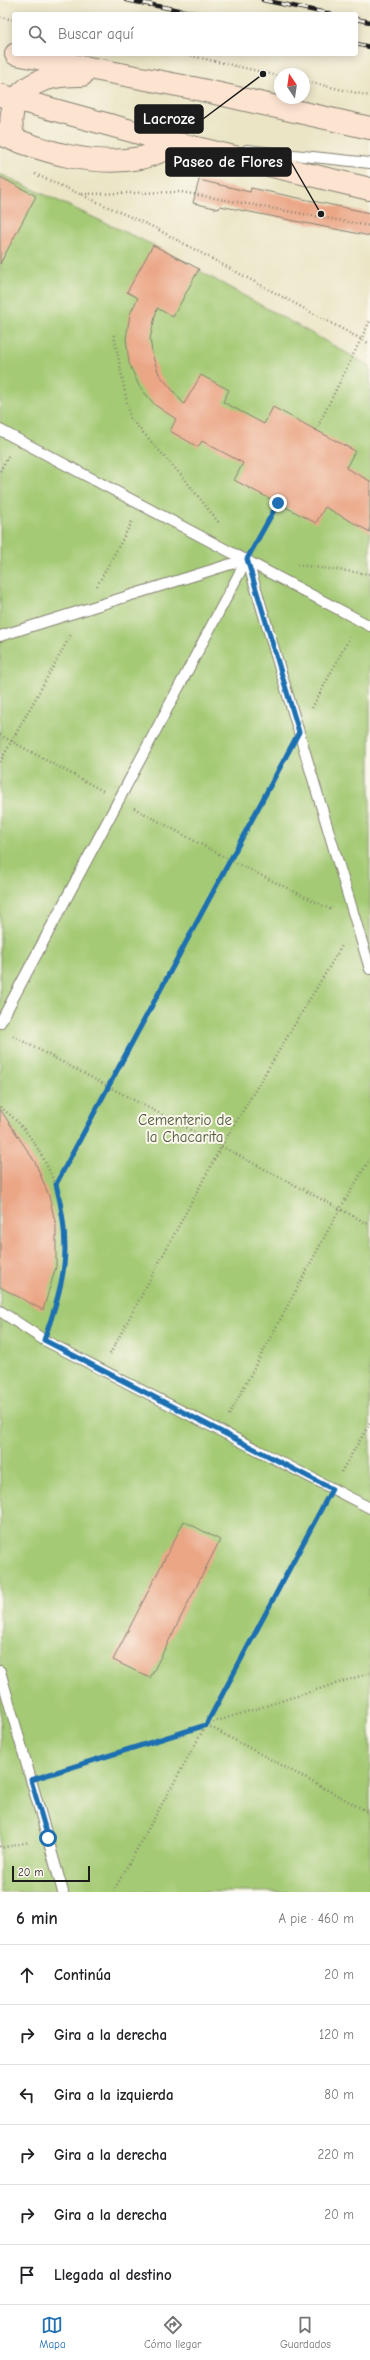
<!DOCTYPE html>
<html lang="es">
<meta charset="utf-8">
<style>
:root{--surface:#fff;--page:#f2f2f2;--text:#202124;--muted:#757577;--line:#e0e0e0;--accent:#1f6fb2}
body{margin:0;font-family:"Comic Neue",sans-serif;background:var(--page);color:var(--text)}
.compass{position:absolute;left:274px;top:68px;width:36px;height:36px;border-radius:50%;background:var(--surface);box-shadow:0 2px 10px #0003;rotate:347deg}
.scale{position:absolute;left:12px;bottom:10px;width:78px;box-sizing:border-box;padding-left:4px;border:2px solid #1c1c1c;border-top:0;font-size:11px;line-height:14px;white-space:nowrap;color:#1c1c1c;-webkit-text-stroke:3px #fbf7ec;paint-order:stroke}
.stop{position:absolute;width:12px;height:12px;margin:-9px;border:3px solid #1f6fb2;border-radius:50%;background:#fff}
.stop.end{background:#1f6fb2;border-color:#fff;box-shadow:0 1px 4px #0008}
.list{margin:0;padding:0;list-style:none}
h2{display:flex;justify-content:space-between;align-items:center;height:52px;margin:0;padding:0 16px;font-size:17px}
h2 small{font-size:13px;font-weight:400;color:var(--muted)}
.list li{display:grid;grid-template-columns:26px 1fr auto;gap:12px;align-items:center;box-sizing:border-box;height:60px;padding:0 16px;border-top:1px solid var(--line)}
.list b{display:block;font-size:15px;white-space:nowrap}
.list em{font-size:13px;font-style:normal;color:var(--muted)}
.icon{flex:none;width:22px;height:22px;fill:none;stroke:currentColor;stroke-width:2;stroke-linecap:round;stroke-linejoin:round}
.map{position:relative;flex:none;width:370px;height:1892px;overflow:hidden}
.search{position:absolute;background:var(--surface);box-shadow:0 2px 10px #0003;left:12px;right:12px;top:12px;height:44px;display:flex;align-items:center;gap:10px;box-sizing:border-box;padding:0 14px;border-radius:4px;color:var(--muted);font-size:15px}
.sheet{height:412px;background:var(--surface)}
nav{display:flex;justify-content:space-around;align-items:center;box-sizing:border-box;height:56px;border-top:1px solid var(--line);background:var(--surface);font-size:11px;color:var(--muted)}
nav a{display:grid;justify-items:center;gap:2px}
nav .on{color:var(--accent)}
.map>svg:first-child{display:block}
.green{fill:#a4ca75;stroke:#607348}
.building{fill:#eba686}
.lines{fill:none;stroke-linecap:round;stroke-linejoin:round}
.lane-casing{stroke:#848071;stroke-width:12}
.secondary-casing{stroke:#848071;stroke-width:24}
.path{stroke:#848071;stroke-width:2.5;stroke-dasharray:1 3;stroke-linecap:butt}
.lane{stroke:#fff;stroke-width:10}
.secondary{stroke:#fde4d1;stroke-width:22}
.rail-casing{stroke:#1c1c1c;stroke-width:4.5}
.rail{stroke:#fbf7ec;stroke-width:3;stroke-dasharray:9;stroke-linecap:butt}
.route{stroke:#1f6fb2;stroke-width:5}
.labels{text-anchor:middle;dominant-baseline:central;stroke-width:4;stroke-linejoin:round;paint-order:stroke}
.park-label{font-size:15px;fill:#4c593b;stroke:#fbf7ec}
.leader{fill:none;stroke:#1c1c1c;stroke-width:1.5}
.callout-dot{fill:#1c1c1c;stroke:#fbf7ec;stroke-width:1.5}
.callout{fill:#1c1c1c;stroke:#1c1c1c;stroke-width:1.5}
.callout-label{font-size:16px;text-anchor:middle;font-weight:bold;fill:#fff}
</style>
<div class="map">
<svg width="370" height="1892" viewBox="0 0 370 1892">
<rect width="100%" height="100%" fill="#fbf7ec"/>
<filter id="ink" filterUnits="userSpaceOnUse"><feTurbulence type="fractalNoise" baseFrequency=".025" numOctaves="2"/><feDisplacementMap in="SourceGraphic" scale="8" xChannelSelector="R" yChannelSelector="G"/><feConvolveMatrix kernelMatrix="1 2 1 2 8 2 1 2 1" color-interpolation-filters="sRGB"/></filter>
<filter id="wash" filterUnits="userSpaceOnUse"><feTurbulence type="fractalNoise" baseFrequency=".012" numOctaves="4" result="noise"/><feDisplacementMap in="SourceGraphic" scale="16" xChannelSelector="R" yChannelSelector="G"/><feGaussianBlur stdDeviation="0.9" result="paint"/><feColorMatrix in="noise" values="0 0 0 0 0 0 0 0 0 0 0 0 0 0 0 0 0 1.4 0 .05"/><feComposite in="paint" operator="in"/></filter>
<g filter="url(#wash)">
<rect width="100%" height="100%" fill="#ebe5c6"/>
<path class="green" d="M0,174l153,71 217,121v1526h-370z"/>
<g id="blocks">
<path class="building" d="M0,177l36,19 -36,68z
M199,180l51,12 1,-4 119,25v23l-150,-30 -1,3 -26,-6z
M153,245l46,24 -26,48 -16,-9 -7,31 3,18 6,17 25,30 17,-29 28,15 -6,12 41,22 9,-17 82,44 -9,17 24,13v51l-45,-25 -9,16 -82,-43 9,-17 -41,-22 -4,6 -28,-16 6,-12 -21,-14 -16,-19 -10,-23 -3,-25 4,-24 8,-16 -11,-6z
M0,1109l35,53 14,34 7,30v41l-13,43 -43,-23z
M184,1521l36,19 -70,138 -37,-18z"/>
</g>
</g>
<g filter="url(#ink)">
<use href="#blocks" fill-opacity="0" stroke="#848071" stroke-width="1"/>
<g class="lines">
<defs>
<path id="lane" d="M247,150l123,13
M0,430l370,196
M247,559l123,410
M0,636l247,-77
M0,1023l247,-464
M0,1311l44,29 326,168
M0,1671l63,221"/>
<path id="secondary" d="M16,54l177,34 177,40
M0,95l179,49 191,45
M0,134c46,18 91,33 141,24 13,-3 26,-10 38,-14
M14,140c-14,-51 28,-66 68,-65"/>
</defs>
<use href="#lane" class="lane-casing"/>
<use href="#secondary" class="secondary-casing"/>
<path class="path" d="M0,17l14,3
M183,54l97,22
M304,81l66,15
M35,174l118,53 217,117
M82,194l99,-2 189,34
M114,335l16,83 52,58 38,48
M316,430l54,-109
M0,471l9,-16
M256,543l22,-40
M297,565l73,9
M97,586l36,-66
M312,708l38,-71
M0,735l103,56
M0,762l72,-129
M134,808l96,52 102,50
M13,1036l357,189
M0,1107c20,14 33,32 44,53 29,55 26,106 6,163
M56,1184l230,-428
M110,1354l111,-207 122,-203
M229,1415l110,-205 31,-51
M341,1472l29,-49
M207,1725l163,88
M49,1774l321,-101
M0,1846l1,2 28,-6
M113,1892l93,-167 117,-220"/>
<use href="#lane" class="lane"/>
<use href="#secondary" class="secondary"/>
<defs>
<path id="rail" d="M126,0l74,14
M263,0l68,14
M356,19l14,3
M356,44l14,3"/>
</defs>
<use href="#rail" class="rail-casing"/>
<use href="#rail" class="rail"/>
</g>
</g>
<g class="lines" filter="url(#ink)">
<path class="route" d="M48,1838l-17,-58 175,-55 126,-236 -288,-149c22,-62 28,-92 12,-156l243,-452 -52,-173 31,-56"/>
</g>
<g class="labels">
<g class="park-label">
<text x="185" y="1120">Cementerio de<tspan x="185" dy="17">la Chacarita</tspan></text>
</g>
</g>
<path class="leader" d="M263 74L203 119M321 214L291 162"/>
<g class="callout-dot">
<circle cx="263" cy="74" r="4"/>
<circle cx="321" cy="214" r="4"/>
</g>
<g class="callout">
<rect x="135" y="105" width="68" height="28" rx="4"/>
<rect x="166" y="148" width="125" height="28" rx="4"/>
</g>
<g class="callout-label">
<text x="169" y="124">Lacroze</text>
<text x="228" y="167">Paseo de Flores</text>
</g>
</svg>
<svg class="compass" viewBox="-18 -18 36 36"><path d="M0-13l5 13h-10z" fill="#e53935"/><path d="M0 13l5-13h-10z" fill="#757577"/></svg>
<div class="scale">20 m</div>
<div class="stop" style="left:48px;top:1838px"></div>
<div class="stop end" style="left:278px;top:503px"></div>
<div class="search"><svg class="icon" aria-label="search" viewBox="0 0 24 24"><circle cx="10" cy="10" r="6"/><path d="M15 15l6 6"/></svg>Buscar aquí</div>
</div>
<section class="sheet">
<h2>6 min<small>A pie · 460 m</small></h2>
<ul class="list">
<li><svg class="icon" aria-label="ahead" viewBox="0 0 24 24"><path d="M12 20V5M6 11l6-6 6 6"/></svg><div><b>Continúa</b></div><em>20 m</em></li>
<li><svg class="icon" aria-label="right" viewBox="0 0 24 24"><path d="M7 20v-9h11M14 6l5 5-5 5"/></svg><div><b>Gira a la derecha</b></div><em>120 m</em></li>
<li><svg class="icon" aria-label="left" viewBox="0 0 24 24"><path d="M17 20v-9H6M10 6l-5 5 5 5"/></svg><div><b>Gira a la izquierda</b></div><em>80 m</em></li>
<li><svg class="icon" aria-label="right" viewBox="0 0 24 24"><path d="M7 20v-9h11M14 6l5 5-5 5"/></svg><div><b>Gira a la derecha</b></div><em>220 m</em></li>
<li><svg class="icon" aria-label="right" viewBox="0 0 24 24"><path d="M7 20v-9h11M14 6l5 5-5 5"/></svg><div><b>Gira a la derecha</b></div><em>20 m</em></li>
<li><svg class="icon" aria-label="arrive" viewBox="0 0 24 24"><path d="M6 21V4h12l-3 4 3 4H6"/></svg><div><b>Llegada al destino</b></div></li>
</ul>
</section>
<nav>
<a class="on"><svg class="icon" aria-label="map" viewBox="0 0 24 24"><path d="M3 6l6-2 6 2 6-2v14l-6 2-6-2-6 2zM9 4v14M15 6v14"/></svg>Mapa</a>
<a><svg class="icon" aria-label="directions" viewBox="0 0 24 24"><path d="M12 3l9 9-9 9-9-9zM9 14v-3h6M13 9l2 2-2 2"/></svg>Cómo llegar</a>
<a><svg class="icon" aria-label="saved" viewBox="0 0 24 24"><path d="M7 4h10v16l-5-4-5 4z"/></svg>Guardados</a>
</nav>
